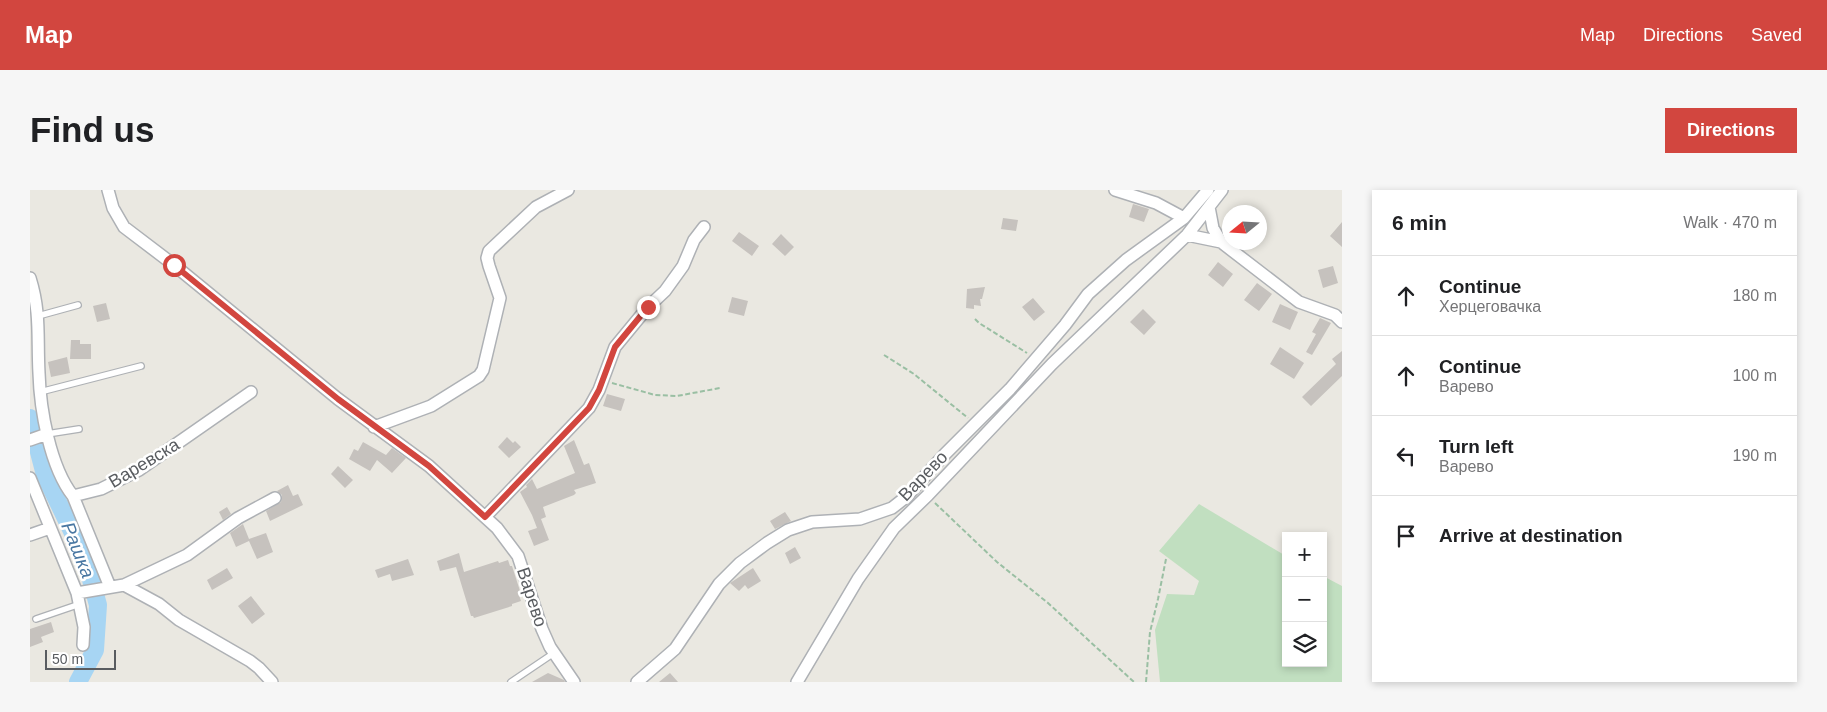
<!DOCTYPE html>
<meta charset="utf-8">
<style>
:root{--surface:#fff;--page:#f6f6f6;--text:#202124;--muted:#757577;--line:#e0e0e0;--accent:#d2463f}
body{margin:0;font-family:Arial,sans-serif;background:var(--page);color:var(--text)}
.controls{position:absolute;right:15px;bottom:15px;display:grid;overflow:hidden;border-radius:0px;box-shadow:0 2px 8px #0003}
.controls button{width:45px;height:45px;display:grid;place-items:center;padding:0;border:0;border-bottom:1px solid var(--line);background:var(--surface);color:var(--text);font:25px sans-serif}
.compass{position:absolute;left:1192px;top:15px;width:45px;height:45px;border-radius:50%;background:var(--surface);box-shadow:0 2px 8px #0003;rotate:252deg}
.scale{position:absolute;left:15px;bottom:12px;width:71px;box-sizing:border-box;padding-left:5px;border:2px solid #595c60;border-top:0;font-size:14px;line-height:18px;white-space:nowrap;color:#595c60;-webkit-text-stroke:4px #fff;paint-order:stroke}
.stop{position:absolute;width:15px;height:15px;margin:-11px;border:4px solid #d2463f;border-radius:50%;background:#fff}
.stop.end{background:#d2463f;border-color:#fff;box-shadow:0 1px 5px #0008}
.list{margin:0;padding:0;list-style:none}
h2{display:flex;justify-content:space-between;align-items:center;height:65px;margin:0;padding:0 20px;font-size:21px}
h2 small{font-size:16px;font-weight:400;color:var(--muted)}
.list li{display:grid;grid-template-columns:32px 1fr auto;gap:15px;align-items:center;box-sizing:border-box;height:80px;padding:0 20px;border-top:1px solid var(--line)}
.list b{display:block;font-size:19px;white-space:nowrap}
.list p{margin:0;font-size:16px;white-space:nowrap;color:var(--muted)}
.list em{font-size:16px;font-style:normal;color:var(--muted)}
.icon{flex:none;width:28px;height:28px;fill:none;stroke:currentColor;stroke-width:2;stroke-linecap:round;stroke-linejoin:round}
.map{position:relative;flex:none;width:1312px;height:492px;overflow:hidden;border-radius:0px}
header{display:flex;align-items:center;gap:30px;box-sizing:border-box;height:70px;padding:0 25px;background:var(--accent);color:#fff}
header strong{font-size:24px}
nav{display:flex;gap:28px;margin-inline-start:auto;font-size:18px}
.intro{display:flex;align-items:center;justify-content:space-between;box-sizing:border-box;height:120px;padding:0 30px}
h1{margin:0;font-size:35px}
.button{padding:12px 22px;border-radius:0px;background:var(--accent);color:#fff;font-size:18px;font-weight:700}
main{display:flex;gap:30px;padding:0 30px}
aside{flex:1;background:var(--surface);border-radius:0px;box-shadow:0 2px 8px #0003}
.map>svg:first-child{display:block}
.green{fill:#c1dfc0}
.lines{fill:none;stroke-linecap:round;stroke-linejoin:round}
.river{stroke:#a7d5f3;stroke-width:18}
.building{fill:#c6c2be}
.service-casing{stroke:#aeb1b5;stroke-width:8}
.minor-casing{stroke:#aeb1b5;stroke-width:14}
.path{stroke:#9abfa3;stroke-width:2;stroke-dasharray:5 2.5;stroke-linecap:butt}
.service{stroke:#fff;stroke-width:5.5}
.minor{stroke:#fff;stroke-width:11}
.route{stroke:#d2463f;stroke-width:6}
.labels{text-anchor:middle;dominant-baseline:central;stroke-width:5;stroke-linejoin:round;paint-order:stroke}
.street-label{font-size:18px;fill:#595c60;stroke:#fff}
.water-label{font-size:19px;font-style:italic;fill:#4977a2;stroke:#fff}
</style>
<header>
<strong>Map</strong>
<nav><a>Map</a><a>Directions</a><a>Saved</a></nav>
</header>
<div class="intro"><h1>Find us</h1><a class="button">Directions</a></div>
<main>
<div class="map">
<svg width="1312" height="492" viewBox="0 0 1312 492">
<rect width="100%" height="100%" fill="#eae8e1"/>
<path class="green" d="M1169,314l87,52v107h37v-87l19,10v96h-182l-5,-52 12,-36 27,1 5,-14 -40,-30z"/>
<g class="lines">
<path class="river" d="M0,228l15,57 28,58 14,32 11,40 -3,45 -17,32"/>
</g>
<path class="building" d="M1103,14l16,5 -5,13 -15,-5z
M973,28l15,2 -2,11 -15,-2z
M1312,32v25l-12,-11z
M709,42l20,14 -7,10 -20,-15z
M751,44l13,13 -9,9 -13,-12z
M1188,72l15,12 -10,13 -15,-12z
M1303,76l5,17 -15,5 -5,-18z
M1227,93l15,11 -13,17 -15,-11z
M955,97l-3,12h-2l1,7 -7,-1v4l-8,-1 1,-19z
M702,107l16,4 -4,15 -16,-4z
M1003,108l12,14 -11,9 -12,-14z
M76,113l4,16 -13,3 -4,-16z
M1250,114l18,8 -8,18 -18,-8z
M1113,119l13,13 -12,13 -14,-13z
M1290,128l11,5 -19,32 -6,-3 10,-18 -4,-2z
M41,150h9v4h11v15h-21z
M1250,157l24,16 -10,16 -24,-15z
M1312,161v25l-31,30 -9,-9 34,-33 -4,-5z
M37,167l3,16 -19,4 -3,-15z
M577,204l18,5 -4,12 -18,-5z
M477,247l6,6 2,-2 6,6 -12,11 -11,-11z
M544,250l10,25 5,-2 7,20 -22,7 2,3 -2,2 -31,12 3,10 -5,2 8,21 -15,6 -6,-15 9,-3 -5,-13 -12,-23 7,-5 -1,-2 6,-6 5,10 38,-16 -11,-27z
M333,252l23,13 6,-7 14,10 -14,15 -15,-13 -7,11 -21,-12 5,-10 4,2z
M308,276l15,14 -8,8 -14,-14z
M258,295l5,11 5,-2 5,11 -33,16 -4,-10 15,-9 1,-7 -5,-4z
M197,317l4,7 -8,6 -4,-8z
M755,322l6,9 -16,8 -5,-8z
M213,334l6,15 17,-6 7,19 -16,7 -8,-18 -13,6 -6,-14z
M765,357l6,11 -11,6 -5,-11z
M429,363l5,19 34,-11 1,2 9,-3 2,6h2l9,28 -2,1 2,6 -9,3v2l-38,12 -1,-2h-2l-15,-49 -16,4 -3,-10z
M378,369l6,16 -22,6 -2,-7 -12,4 -3,-8z
M197,378l6,10 -21,12 -5,-10z
M723,378l8,13 -13,8 -3,-4 -6,6 -9,-8z
M221,406l14,18 -13,10 -14,-18z
M21,432l3,10 -13,5 2,5 -13,5v-18z
M518,483l16,7 1,2h-33z
M640,483l8,9h-19z"/>
<g class="lines">
<defs>
<path id="service" d="M8,126l40,-11
M10,202l101,-26
M17,244l32,-5
M6,429l44,-15
M481,492l43,-29"/>
<path id="minor" d="M78,0l5,18 11,19 50,38 164,134 91,67 68,62 21,28 24,73 8,18 24,35
M1085,0l41,13 28,15
M1179,17l4,21 8,14 78,60 36,13 7,7
M1157,45l34,7
M0,88c11,35 7,60 9,95 1,36 11,94 34,123l28,-7 38,-19 112,-78
M344,237l57,-21 48,-30 4,-6 17,-72 -11,-32 -2,-8 2,-7 47,-44 32,-17
M0,250l17,-6
M0,288l47,115 7,34 -1,18
M43,306l37,91
M455,327l104,-109 10,-18 16,-43 33,-40 17,-16 18,-25 11,-26 10,-13
M0,345l20,-7
M94,395l63,-30 51,-37 37,-20
M47,403l47,-8 35,19 20,16 71,41 9,7 13,14
M607,492l38,-33 44,-65 21,-21 27,-20 21,-13 24,-8 48,-3 32,-11 14,-11 39,-43 65,-65 55,-64 23,-31 38,-34 58,-42 24,-28
M767,492l61,-103 36,-51 34,-33 124,-131 135,-129 35,-45"/>
</defs>
<use href="#service" class="service-casing"/>
<use href="#minor" class="minor-casing"/>
<path class="path" d="M945,129l4,4 48,30
M854,165l30,19 54,44
M582,193l43,12 22,1 43,-8
M905,313l62,59 51,41 86,79
M1116,492l4,-50 8,-33 8,-40"/>
<use href="#service" class="service"/>
<use href="#minor" class="minor"/>
</g>
<g class="lines">
<path class="route" d="M144,75l164,134 91,67 56,51 104,-109 10,-18 16,-43 33,-40"/>
</g>
<g class="labels">
<g class="street-label">
<text transform="translate(114 273) rotate(-31)">Варевска</text>
<text transform="translate(893 286) rotate(-46)">Варево</text>
<text transform="translate(502 407) rotate(72)">Варево</text>
</g>
<g class="water-label">
<text transform="translate(48 360) rotate(68)">Рашка</text>
</g>
</g>
</svg>
<div class="controls">
<button>+</button>
<button>−</button>
<button><svg class="icon" aria-label="layers" viewBox="0 0 24 24"><path d="M12 4l9 5-9 5-9-5zM3 14l9 5 9-5"/></svg></button>
</div>
<svg class="compass" viewBox="-18 -18 36 36"><path d="M0-13l5 13h-10z" fill="#e53935"/><path d="M0 13l5-13h-10z" fill="#757577"/></svg>
<div class="scale">50 m</div>
<div class="stop" style="left:144px;top:75px"></div>
<div class="stop end" style="left:618px;top:117px"></div>
</div>
<aside>
<h2>6 min<small>Walk · 470 m</small></h2>
<ul class="list">
<li><svg class="icon" aria-label="ahead" viewBox="0 0 24 24"><path d="M12 20V5M6 11l6-6 6 6"/></svg><div><b>Continue</b><p>Херцеговачка</p></div><em>180 m</em></li>
<li><svg class="icon" aria-label="ahead" viewBox="0 0 24 24"><path d="M12 20V5M6 11l6-6 6 6"/></svg><div><b>Continue</b><p>Варево</p></div><em>100 m</em></li>
<li><svg class="icon" aria-label="left" viewBox="0 0 24 24"><path d="M17 20v-9H6M10 6l-5 5 5 5"/></svg><div><b>Turn left</b><p>Варево</p></div><em>190 m</em></li>
<li><svg class="icon" aria-label="arrive" viewBox="0 0 24 24"><path d="M6 21V4h12l-3 4 3 4H6"/></svg><div><b>Arrive at destination</b></div></li>
</ul>
</aside>
</main>
